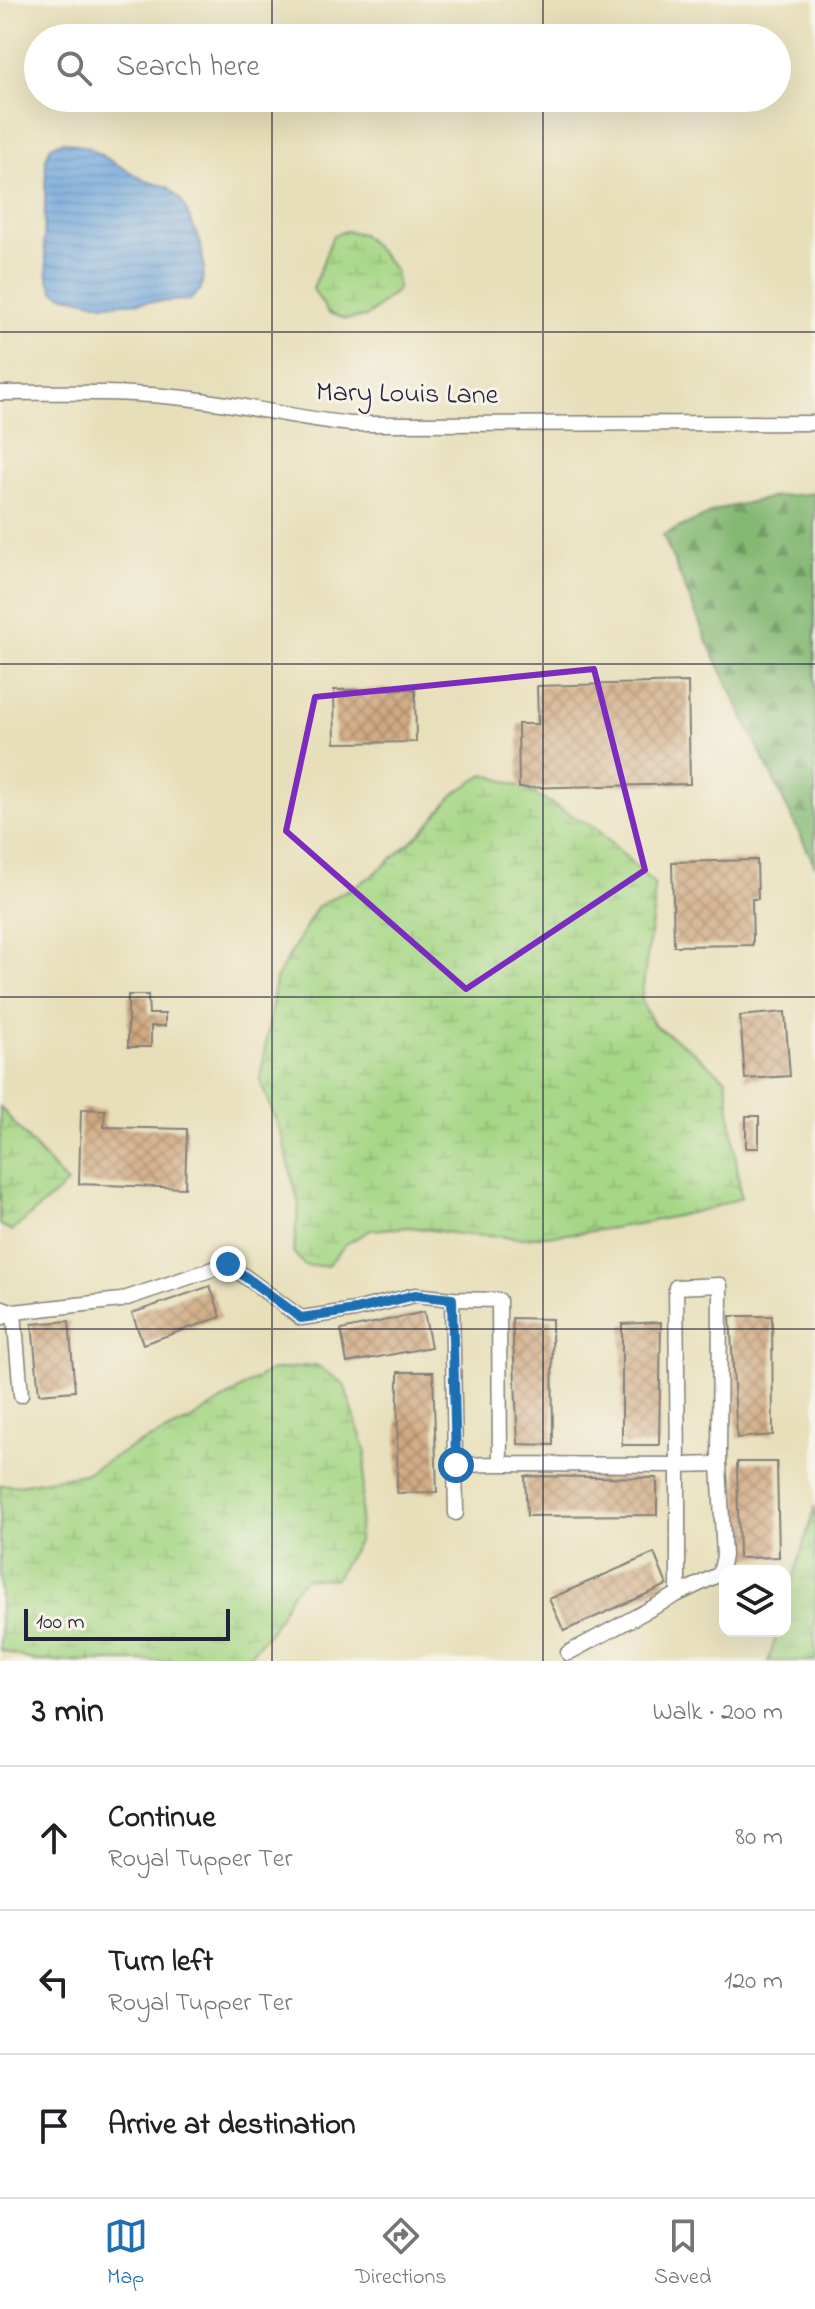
<!DOCTYPE html>
<meta charset="utf-8">
<style>
:root{--surface:#fff;--page:#f6f6f6;--text:#202124;--muted:#757577;--line:#e0e0e0;--accent:#1f6fb2}
body{margin:0;font-family:"Indie Flower",sans-serif;background:var(--page);color:var(--text)}
.controls{position:absolute;right:24px;bottom:24px;display:grid;overflow:hidden;border-radius:16px;box-shadow:0 8px 32px #0002}
.controls button{width:72px;height:72px;display:grid;place-items:center;padding:0;border:0;border-bottom:2px solid var(--line);background:var(--surface);color:var(--text);font:40px sans-serif}
.scale{position:absolute;left:24px;bottom:20px;width:206px;box-sizing:border-box;padding-left:8px;border:4px solid #22223b;border-top:0;font-size:22px;line-height:28px;white-space:nowrap;color:#22223b;-webkit-text-stroke:6px #f7f3e8;paint-order:stroke}
.stop{position:absolute;width:24px;height:24px;margin:-18px;border:6px solid #1f6fb2;border-radius:50%;background:#fff}
.stop.end{background:#1f6fb2;border-color:#fff;box-shadow:0 2px 8px #0008}
.list{margin:0;padding:0;list-style:none}
h2{display:flex;justify-content:space-between;align-items:center;height:104px;margin:0;padding:0 32px;font-size:34px}
h2 small{font-size:26px;font-weight:400;color:var(--muted)}
.list li{display:grid;grid-template-columns:52px 1fr auto;gap:24px;align-items:center;box-sizing:border-box;height:144px;padding:0 32px;border-top:2px solid var(--line)}
.list b{display:block;font-size:30px;white-space:nowrap}
.list p{margin:0;font-size:26px;white-space:nowrap;color:var(--muted)}
.list em{font-size:26px;font-style:normal;color:var(--muted)}
.icon{flex:none;width:44px;height:44px;fill:none;stroke:currentColor;stroke-width:2;stroke-linecap:round;stroke-linejoin:round}
.map{position:relative;flex:none;width:815px;height:1661px;overflow:hidden}
.search{position:absolute;background:var(--surface);box-shadow:0 8px 32px #0002;left:24px;right:24px;top:24px;height:88px;display:flex;align-items:center;gap:20px;box-sizing:border-box;padding:0 28px;border-radius:44px;color:var(--muted);font-size:30px}
.sheet{height:536px;background:var(--surface)}
nav{display:flex;justify-content:space-around;align-items:center;box-sizing:border-box;height:112px;border-top:2px solid var(--line);background:var(--surface);font-size:22px;color:var(--muted)}
nav a{display:grid;justify-items:center;gap:4px}
nav .on{color:var(--accent)}
.map>svg:first-child{display:block}
.forest{fill:url(#forest-firs);stroke:#536d57;stroke-width:2}
.wetland{fill:url(#wetland-marsh);stroke:#647c60;stroke-width:2}
.water{fill:url(#water-rules);stroke:#47638b;stroke-width:2}
.building{fill:url(#building-cross-hatch)}
.lines{fill:none;stroke-linecap:round;stroke-linejoin:round}
.minor-casing{stroke:#84807a;stroke-width:17}
.minor{stroke:#fff;stroke-width:14}
.route{stroke:#1f6fb2;stroke-width:10}
.marked{fill:none;stroke:#7b2cbf;stroke-width:6;stroke-linejoin:round}
.grid{fill:none;stroke:#22223b;stroke-width:2;stroke-opacity:0.55}
.labels{text-anchor:middle;dominant-baseline:central;stroke-width:6;stroke-linejoin:round;paint-order:stroke}
.street-label{font-size:28px;fill:#22223b;stroke:#f7f3e8}
</style>
<div class="map">
<svg width="815" height="1661" viewBox="0 0 815 1661">
<defs>
<pattern id="forest-firs" width="22" height="20" patternUnits="userSpaceOnUse" patternTransform="scale(2)"><rect width="22" height="20" fill="#84b873"/><path d="M5 1l3.5 6h-7zM16 11l3.5 6h-7z" fill="#6c9560"/></pattern>
<pattern id="wetland-marsh" width="20" height="14" patternUnits="userSpaceOnUse" patternTransform="scale(2)"><rect width="20" height="14" fill="#a6d786"/><path d="M1 5h8M5 5V1M11 12h8M15 12V8" fill="none" stroke="#8fb875"/></pattern>
<pattern id="water-rules" width="6" height="5" patternUnits="userSpaceOnUse" patternTransform="scale(2)"><rect width="6" height="5" fill="#6ca4db"/><path d="M0 2.5h6" fill="none" stroke="#5885b3"/></pattern>
<pattern id="building-cross-hatch" width="8" height="8" patternUnits="userSpaceOnUse" patternTransform="scale(2)"><rect width="8" height="8" fill="#d0a980"/><path d="M0 0l8 8M0 8l8-8" fill="none" stroke="#a8896a"/></pattern>
</defs>
<rect width="100%" height="100%" fill="#f7f3e8"/>
<filter id="ink" filterUnits="userSpaceOnUse"><feTurbulence type="fractalNoise" baseFrequency=".0125" numOctaves="2"/><feDisplacementMap in="SourceGraphic" scale="16" xChannelSelector="R" yChannelSelector="G"/><feConvolveMatrix kernelMatrix="1 2 1 2 8 2 1 2 1" color-interpolation-filters="sRGB"/></filter>
<filter id="wash" filterUnits="userSpaceOnUse"><feTurbulence type="fractalNoise" baseFrequency=".006" numOctaves="4" result="noise"/><feDisplacementMap in="SourceGraphic" scale="32" xChannelSelector="R" yChannelSelector="G"/><feGaussianBlur stdDeviation="1.8" result="paint"/><feColorMatrix in="noise" values="0 0 0 0 0 0 0 0 0 0 0 0 0 0 0 0 0 1.4 0 .05"/><feComposite in="paint" operator="in"/></filter>
<g filter="url(#wash)">
<rect width="100%" height="100%" fill="#e7dfb9"/>
<path class="forest" d="M815,493v373l-107,-223 -45,-108 57,-26 54,-12z"/>
<path class="wetland" d="M346,231l16,3 20,21 13,15 3,19 -32,28 -20,2 -18,-6 -15,-24 20,-54z
M485,774l39,14 72,41 58,55v22l-13,94 13,25 36,24 36,30 15,119 -34,11 -63,14 -58,9 -63,6 -56,-3 -58,-8 -38,3 -25,14 -19,22h-22l-12,-14 6,-47 -17,-69 -22,-55 16,-102 41,-72 55,-31 50,-44 33,-39z
M0,1107l67,77 -55,47 -12,-6z
M316,1365l28,19 22,69 -8,89 -23,37 -29,-1 -14,14 -19,36 -29,33h-209l-35,-11v-165h18l66,-11 50,-28 55,-25 80,-50z
M815,1506v155h-47l10,-30h7v-24z"/>
<path class="water" d="M63,141l26,7 57,33 22,6 14,14 19,43 3,24 -3,21 -11,11 -86,4 -42,-9 -8,-4 -6,-14 -4,-33 2,-86 5,-12z"/>
<g id="blocks">
<path class="building" d="M688,682l2,102 -171,4 -1,-64h20l-1,-38z
M415,689l1,53 -81,1 -1,-53z
M757,860l1,39h-6l1,46 -79,1 -2,-84z
M128,995h20l1,19h16v12h-14v21h-23z
M785,1012l5,64 -45,3 -5,-63z
M81,1109l24,1 -1,17 83,2 -2,59 -106,-4z
M746,1116h13v32h-13z
M210,1286l11,31 -78,27 -11,-31z
M424,1312l7,35 -84,16 -6,-33z
M730,1316h42l1,119 -36,3z
M512,1318l40,1 1,126 -35,-1z
M69,1321l6,70 -36,3 -7,-70z
M661,1322l-2,123h-37v-121z
M398,1372h35l4,120 -40,1z
M737,1462h40l2,95 -40,1z
M525,1476l132,2v37l-130,1z
M654,1553l13,32 -103,46 -15,-32z"/>
</g>
</g>
<g filter="url(#ink)">
<use href="#blocks" fill-opacity="0" stroke="#84807a" stroke-width="2"/>
<g class="lines">
<defs>
<path id="minor" d="M0,393c58,0 116,-2 174,4 59,5 117,21 177,27l464,-1
M452,1299l47,1 1,164 -44,1
M0,1307l14,5 7,83
M0,1318l14,-6 107,-12 107,-36 73,54 54,-8 60,-15 37,4 4,214
M500,1464l178,1v129l-110,59
M678,1594l42,-20 4,-18 -5,-92 -41,1 -2,-178 44,-2 -1,179"/>
</defs>
<use href="#minor" class="minor-casing"/>
<use href="#minor" class="minor"/>
</g>
</g>
<g class="lines" filter="url(#ink)">
<path class="route" d="M228,1264l73,54 54,-8 60,-15 37,4 4,166"/>
</g>
<path class="marked" d="M594,669l51,201 -179,119 -180,-158 29,-134z"/>
<path class="grid" d="M272,0v38M543,0v38M272,98v1563M543,98v1563M0,332h815M0,664h815M0,997h815M0,1329h815"/>
<g class="labels">
<g class="street-label">
<text transform="translate(407 395) rotate(1)">Mary Louis Lane</text>
</g>
</g>
</svg>
<div class="controls">
<button><svg class="icon" aria-label="layers" viewBox="0 0 24 24"><path d="M12 4l9 5-9 5-9-5zM3 14l9 5 9-5"/></svg></button>
</div>
<div class="scale">100 m</div>
<div class="stop" style="left:456px;top:1465px"></div>
<div class="stop end" style="left:228px;top:1264px"></div>
<div class="search"><svg class="icon" aria-label="search" viewBox="0 0 24 24"><circle cx="10" cy="10" r="6"/><path d="M15 15l6 6"/></svg>Search here</div>
</div>
<section class="sheet">
<h2>3 min<small>Walk · 200 m</small></h2>
<ul class="list">
<li><svg class="icon" aria-label="ahead" viewBox="0 0 24 24"><path d="M12 20V5M6 11l6-6 6 6"/></svg><div><b>Continue</b><p>Royal Tupper Ter</p></div><em>80 m</em></li>
<li><svg class="icon" aria-label="left" viewBox="0 0 24 24"><path d="M17 20v-9H6M10 6l-5 5 5 5"/></svg><div><b>Turn left</b><p>Royal Tupper Ter</p></div><em>120 m</em></li>
<li><svg class="icon" aria-label="arrive" viewBox="0 0 24 24"><path d="M6 21V4h12l-3 4 3 4H6"/></svg><div><b>Arrive at destination</b></div></li>
</ul>
</section>
<nav>
<a class="on"><svg class="icon" aria-label="map" viewBox="0 0 24 24"><path d="M3 6l6-2 6 2 6-2v14l-6 2-6-2-6 2zM9 4v14M15 6v14"/></svg>Map</a>
<a><svg class="icon" aria-label="directions" viewBox="0 0 24 24"><path d="M12 3l9 9-9 9-9-9zM9 14v-3h6M13 9l2 2-2 2"/></svg>Directions</a>
<a><svg class="icon" aria-label="saved" viewBox="0 0 24 24"><path d="M7 4h10v16l-5-4-5 4z"/></svg>Saved</a>
</nav>
